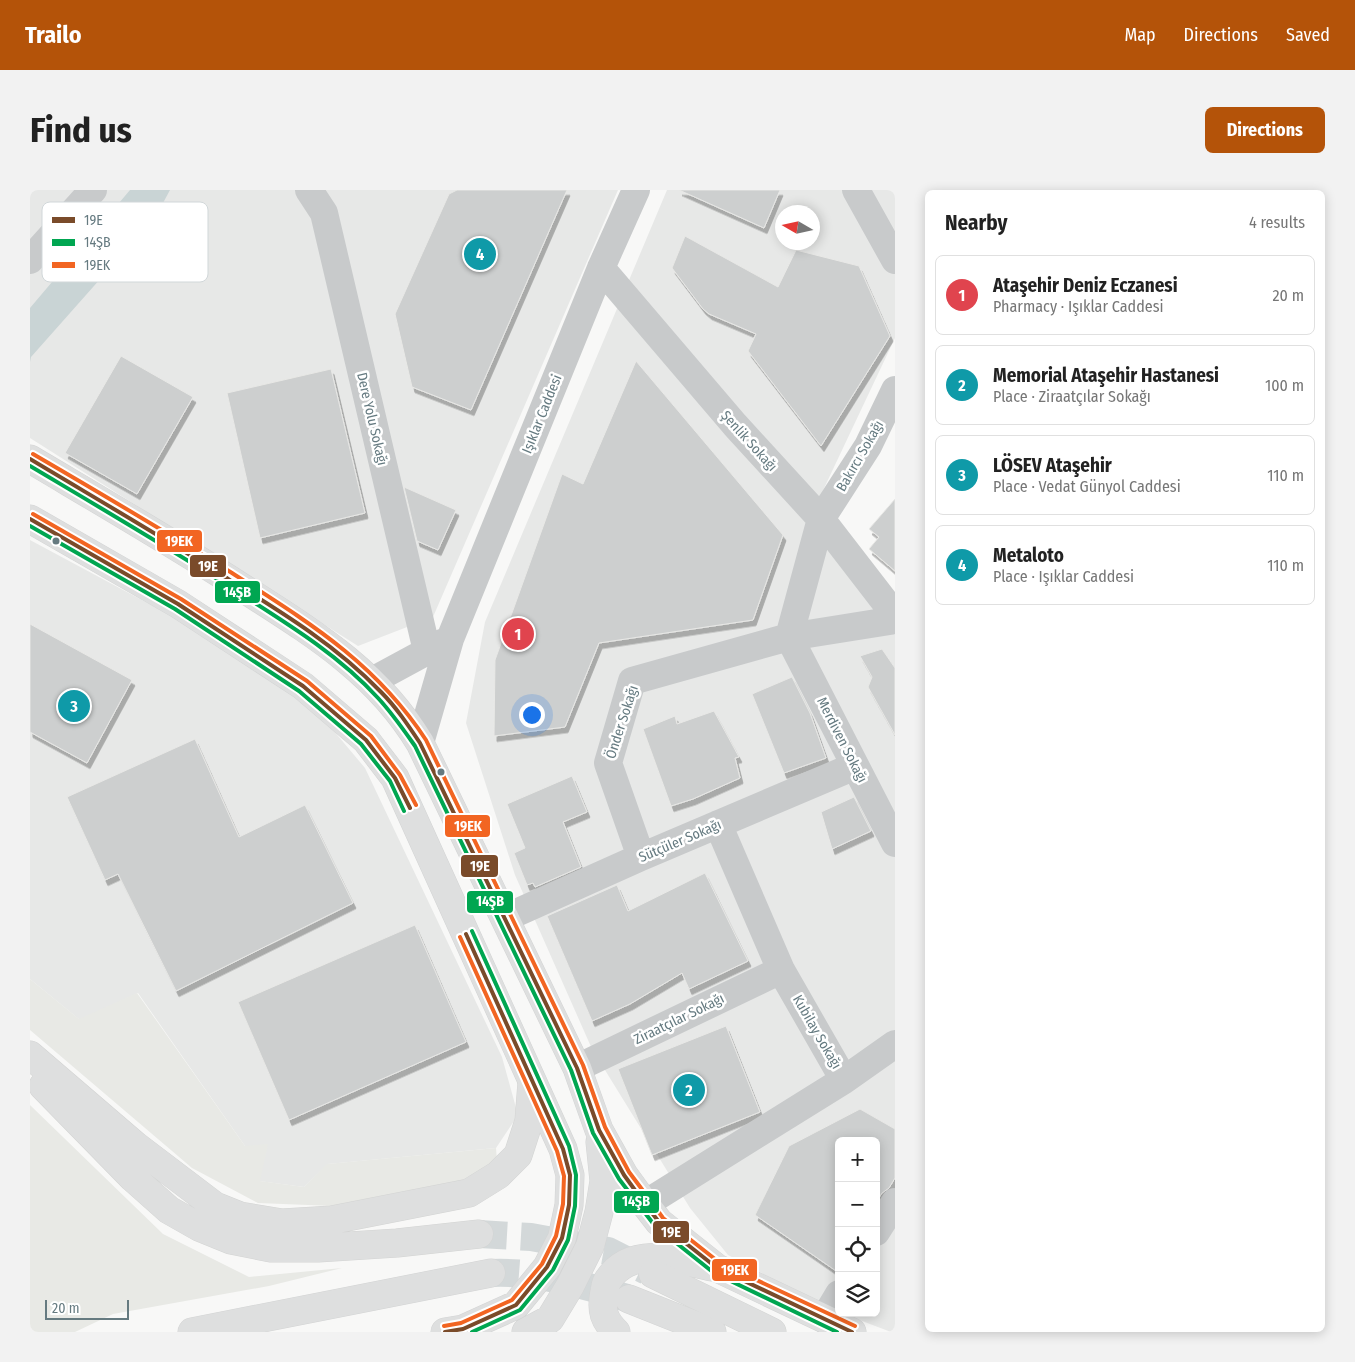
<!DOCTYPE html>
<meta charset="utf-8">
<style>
:root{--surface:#fff;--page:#f2f2f2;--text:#222;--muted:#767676;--line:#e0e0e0;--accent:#b45309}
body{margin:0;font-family:"Fira Sans Condensed",sans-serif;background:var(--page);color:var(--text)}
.controls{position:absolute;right:15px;bottom:15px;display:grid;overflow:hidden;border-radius:8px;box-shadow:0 2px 12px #0003}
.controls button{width:45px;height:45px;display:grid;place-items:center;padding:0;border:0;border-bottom:1px solid var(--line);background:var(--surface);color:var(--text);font:25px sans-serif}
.compass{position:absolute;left:745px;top:15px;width:45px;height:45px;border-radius:50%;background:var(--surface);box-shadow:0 2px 12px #0003;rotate:279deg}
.scale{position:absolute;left:15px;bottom:12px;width:84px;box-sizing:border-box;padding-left:5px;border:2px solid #657a80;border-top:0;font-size:14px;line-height:18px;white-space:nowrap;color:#657a80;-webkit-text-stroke:4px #fff;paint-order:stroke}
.you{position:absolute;left:501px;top:524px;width:18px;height:18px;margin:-12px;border:4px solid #fff;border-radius:50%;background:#1a73e8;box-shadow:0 0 0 8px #1a73e833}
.badge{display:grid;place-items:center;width:32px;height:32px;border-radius:50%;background:var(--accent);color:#fff;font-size:16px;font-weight:700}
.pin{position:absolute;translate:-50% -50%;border:2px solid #fff;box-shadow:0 1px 5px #0006}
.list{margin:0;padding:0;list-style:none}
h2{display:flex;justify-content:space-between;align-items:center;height:65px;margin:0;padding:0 20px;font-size:21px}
h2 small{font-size:16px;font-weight:400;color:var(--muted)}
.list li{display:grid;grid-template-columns:32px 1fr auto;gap:15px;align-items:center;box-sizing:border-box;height:80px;margin:0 10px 10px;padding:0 10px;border:1px solid var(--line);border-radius:8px}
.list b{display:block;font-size:19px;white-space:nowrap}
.list p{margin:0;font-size:16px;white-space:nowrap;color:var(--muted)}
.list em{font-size:16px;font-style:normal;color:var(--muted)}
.icon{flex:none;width:28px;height:28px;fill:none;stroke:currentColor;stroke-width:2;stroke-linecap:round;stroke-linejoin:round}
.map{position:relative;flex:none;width:865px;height:1142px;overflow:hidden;border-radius:8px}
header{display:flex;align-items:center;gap:30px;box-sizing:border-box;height:70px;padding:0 25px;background:var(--accent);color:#fff}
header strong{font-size:24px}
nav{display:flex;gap:28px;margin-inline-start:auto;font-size:18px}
.intro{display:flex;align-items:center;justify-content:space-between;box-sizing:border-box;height:120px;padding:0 30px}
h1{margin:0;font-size:35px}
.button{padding:12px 22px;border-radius:8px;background:var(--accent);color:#fff;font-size:18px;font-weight:700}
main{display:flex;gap:30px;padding:0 30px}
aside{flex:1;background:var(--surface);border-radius:8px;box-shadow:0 2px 12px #0003}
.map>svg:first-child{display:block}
.built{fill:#e7e8e7;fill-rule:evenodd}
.green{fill:#e8e9e5}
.water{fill:#c9d4d5}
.building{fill:#cdcfcf;stroke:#e8e8e6;filter:url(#shadow)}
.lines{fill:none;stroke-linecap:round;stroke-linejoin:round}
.major-tunnel{stroke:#d3d8d9;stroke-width:28;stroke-dasharray:28 14;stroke-linecap:butt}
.highway-tunnel{stroke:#d3d8d9;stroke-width:28;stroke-dasharray:28 14;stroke-linecap:butt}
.major-casing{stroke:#d3d4d4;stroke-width:29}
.highway-casing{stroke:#d3d4d3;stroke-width:29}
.minor{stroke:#c8cacb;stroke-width:28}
.major{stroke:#dedfdf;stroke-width:28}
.highway{stroke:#dedfdf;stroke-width:28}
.bus-1-casing{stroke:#fff;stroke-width:8}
.bus-2-casing{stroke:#fff;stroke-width:8}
.bus-3-casing{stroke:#fff;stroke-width:8}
.bus-1{stroke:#7a4b2a;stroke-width:4}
.bus-2{stroke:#00a651;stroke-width:4}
.bus-3{stroke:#f26522;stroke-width:4}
.bus-dot{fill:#657a80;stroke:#fff;stroke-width:2}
.labels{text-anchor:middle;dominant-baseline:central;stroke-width:5;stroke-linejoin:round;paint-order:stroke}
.street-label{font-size:14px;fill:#657a80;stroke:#fff}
.key{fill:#fff;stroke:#d1d7d9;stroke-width:1}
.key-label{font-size:14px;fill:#657a80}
.line-badge{stroke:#fff;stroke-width:2}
.badge-label{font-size:14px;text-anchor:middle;font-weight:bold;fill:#fff}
</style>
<header>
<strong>Trailo</strong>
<nav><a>Map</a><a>Directions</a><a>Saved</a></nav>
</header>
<div class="intro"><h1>Find us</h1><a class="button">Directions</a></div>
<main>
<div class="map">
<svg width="865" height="1142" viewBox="0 0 865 1142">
<defs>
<filter id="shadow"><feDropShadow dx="3" dy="5.5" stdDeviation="0" flood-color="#0004"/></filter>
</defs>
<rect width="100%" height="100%" fill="#f8f8f7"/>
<path class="built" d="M0,0h588l-185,427 -75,29 -328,-208z
M637,0h228v148l-86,182 86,115v697h-4l-50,-19h35v-172h-37v172l-10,-4 -101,-54 -38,-47 -98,-159 -77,-174 -49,-152 19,-101zM752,22h30v30h-30z
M0,350l261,140 74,88 137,289 16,58 -22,33 -168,16 -24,23 -45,-6 -14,-35 -107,-153 -58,27 -50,-41z"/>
<path class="green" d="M0,789l49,40 58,-26 108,153 23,-2 -8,37 44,6 23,-23 169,-16 1,13 -34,20 -130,25 -75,-3 -66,-35 -162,-138z
M0,915l133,129 86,43 93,-9 -73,18 -156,28 -38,18h-44l-1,-2z"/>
<path class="water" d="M100,0h40l-14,26 -125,141 -1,5v-54z"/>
<path class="building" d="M427,0h110l-96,220 -59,-23 -17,-73 54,-120z
M649,0h101l-16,38z
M655,46l93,51 18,-37 63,16 31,70 -69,110 -73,-95 8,-17 -47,-20 -6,-5 -31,-41z
M91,166l72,41 -56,97 -72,-41z
M606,171l147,174 -30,85 -154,23 -34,84 -71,9 1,-76 67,-186 21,10z
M301,179l34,144 -105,25 -33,-145z
M374,297l52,23 -18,40 -21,-9z
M865,309v72l-26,-22 10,-12 -10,-8z
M0,434l102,56 -45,83 -57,-31z
M852,459l13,19v67l-27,-48 4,-10 -12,-21z
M762,487l18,36 16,45 -42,15 -32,-79z
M684,521l25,46 -4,1 5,20 -47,21 -22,7 -28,-77 32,-13 2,8z
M165,549l44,98 66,-32 48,98 -177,88 -58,-117 -13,6 -38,-83z
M542,586l15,36 -24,10 18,45 -46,20 -2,-4 -6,2 -13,-32 11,-5 -18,-44z
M824,607l17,34 -39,18 -11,-37z
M675,683l43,88 -59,28 -7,-16 -52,31 -38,17 -45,-105 70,-31 11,26z
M385,735l51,117 -177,78 -51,-118z
M696,836l34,86 -108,43 -34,-86z
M830,919l35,20v49l-6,10 -7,5 -6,9v-61h-37v132l-84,-58 34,-69z"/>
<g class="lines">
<path class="major-tunnel" d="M461,1083c48,-2 91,12 136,25"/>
<path class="highway-tunnel" d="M449,1044l52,3 77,14 39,20"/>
<defs>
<path id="major" d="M0,269c69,41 138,81 205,124 71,46 140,85 185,160l157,325 22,62 25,45 21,29 14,18 58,46 135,64
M0,329l148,85 125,82 63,54 29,38 168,371 7,26 -1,30 -7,33 -15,29 -31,38 -53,24 -18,3
M599,1109l83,33
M162,1142l299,-59
M496,1142l24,-13 20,-33 20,-40 9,-34 5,-31 -4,-39
M586,1142c-12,-12 -15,-21 -12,-38 1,-4 1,-11 4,-14 22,-35 70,-21 103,-13"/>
<path id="highway" d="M0,865l106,91 79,60 25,10 42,7 50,-3 137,-27 29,-18 20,-20 11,-34 3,-39
M13,896l90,92 36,32 30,17 32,13 40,8h47l79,-5 82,-9
M623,1084l119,58"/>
</defs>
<use href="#major" class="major-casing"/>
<use href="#highway" class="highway-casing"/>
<path class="minor" d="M279,0l15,23 103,438
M826,0l39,70
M0,70l63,-70
M571,78l134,157 86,94 74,96
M865,200l-27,56 -47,73 -32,118 106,206
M342,491l72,-39
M390,553l30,-104 151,-371 35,-78
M611,667l-33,-94 24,-82 157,-44 106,-17
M475,728l136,-61 214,-91
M547,878l204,-98
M814,890l51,-36
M615,1014l199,-124 -63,-110 -63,-146
M846,1042l19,-30
M794,1129l15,-25"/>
<use href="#major" class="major"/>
<use href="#highway" class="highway"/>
<defs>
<path id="bus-1" d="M0,269c65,39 131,77 195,118 55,34 111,68 156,115 15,15 27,33 39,51l157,325 22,62 25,45 21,29 14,18 58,46 135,64
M0,329l148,85 125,82 63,54 29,38 15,30
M415,1142l18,-3 53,-24 31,-38 15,-29 7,-33 1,-30 -7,-26 -97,-215"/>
<path id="bus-2" d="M0,276c64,38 129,76 192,116 54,35 112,68 156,116 14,15 25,31 37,48l156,324 22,63 26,46 36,47 59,47 123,59
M0,336l145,83 124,82 62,53 29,37 14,30
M442,1142l48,-22 33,-40 15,-30 7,-34 1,-31 -7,-29 -97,-215"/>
<path id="bus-3" d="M3,264c67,39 133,78 199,119 76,49 143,89 194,167l157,325 22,62 24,45 21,28 13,18 57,45 135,63
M3,324l148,85 126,82 64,55 29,39 16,30
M414,1136l17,-3 51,-23 30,-36 14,-28 7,-32 1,-28 -7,-25 -97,-214"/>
</defs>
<use href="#bus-1" class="bus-1-casing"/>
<use href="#bus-2" class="bus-2-casing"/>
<use href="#bus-3" class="bus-3-casing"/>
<use href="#bus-1" class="bus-1"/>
<use href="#bus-2" class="bus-2"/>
<use href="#bus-3" class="bus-3"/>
</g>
<g class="bus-dot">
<circle cx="26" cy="351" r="4.5"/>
<circle cx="411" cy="582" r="4.5"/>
</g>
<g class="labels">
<g class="street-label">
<text transform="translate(512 224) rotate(-68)">Işıklar Caddesi</text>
<text transform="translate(342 229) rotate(77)">Dere Yolu Sokağı</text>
<text transform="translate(719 251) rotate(48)">Şenlik Sokağı</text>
<text transform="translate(830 266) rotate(-60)">Bakırcı Sokağı</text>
<text transform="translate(592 532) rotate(-72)">Önder Sokağı</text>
<text transform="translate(812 550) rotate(63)">Merdiven Sokağı</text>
<text transform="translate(650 651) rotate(-23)">Sütçüler Sokağı</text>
<text transform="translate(649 829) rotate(-26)">Ziraatçılar Sokağı</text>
<text transform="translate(787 842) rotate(60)">Kubilay Sokağı</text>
</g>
</g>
<rect x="12" y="12" width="166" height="80" rx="8" class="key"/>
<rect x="22" y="27" width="23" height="6" fill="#7a4b2a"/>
<rect x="22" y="49" width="23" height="7" fill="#00a651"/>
<rect x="22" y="72" width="23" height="6" fill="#f26522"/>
<g class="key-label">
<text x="54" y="35">19E</text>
<text x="54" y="57">14ŞB</text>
<text x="54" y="80">19EK</text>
</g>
<g class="line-badge">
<rect x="126" y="339" width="47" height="24" rx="5" fill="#f26522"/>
<rect x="159" y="364" width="38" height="24" rx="5" fill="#7a4b2a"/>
<rect x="184" y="390" width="47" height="24" rx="5" fill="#00a651"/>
<rect x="414" y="624" width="47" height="24" rx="5" fill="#f26522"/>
<rect x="430" y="664" width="39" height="24" rx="5" fill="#7a4b2a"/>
<rect x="436" y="700" width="48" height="24" rx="5" fill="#00a651"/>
<rect x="583" y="1000" width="47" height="24" rx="5" fill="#00a651"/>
<rect x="622" y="1030" width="38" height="24" rx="5" fill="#7a4b2a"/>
<rect x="681" y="1068" width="47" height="24" rx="5" fill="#f26522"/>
</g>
<g class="badge-label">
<text x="149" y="356">19EK</text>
<text x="178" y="381">19E</text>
<text x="207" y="407">14ŞB</text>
<text x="438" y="641">19EK</text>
<text x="450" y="681">19E</text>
<text x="460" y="716">14ŞB</text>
<text x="606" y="1016">14ŞB</text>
<text x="641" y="1047">19E</text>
<text x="705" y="1085">19EK</text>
</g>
</svg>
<div class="controls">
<button>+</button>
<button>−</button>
<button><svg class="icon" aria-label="locate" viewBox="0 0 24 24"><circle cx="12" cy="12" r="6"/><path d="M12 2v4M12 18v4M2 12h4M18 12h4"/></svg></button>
<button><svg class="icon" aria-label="layers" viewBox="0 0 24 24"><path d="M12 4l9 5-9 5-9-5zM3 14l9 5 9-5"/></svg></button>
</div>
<svg class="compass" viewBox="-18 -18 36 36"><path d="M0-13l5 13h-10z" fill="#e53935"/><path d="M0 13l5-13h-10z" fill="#767676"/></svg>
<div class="scale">20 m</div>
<div class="you"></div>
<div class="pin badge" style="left:488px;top:444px;background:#e0444e">1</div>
<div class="pin badge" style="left:659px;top:900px;background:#0f9aa8">2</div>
<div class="pin badge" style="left:44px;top:516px;background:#0f9aa8">3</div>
<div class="pin badge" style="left:450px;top:64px;background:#0f9aa8">4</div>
</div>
<aside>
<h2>Nearby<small>4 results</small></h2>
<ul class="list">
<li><span class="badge" style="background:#e0444e">1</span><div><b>Ataşehir Deniz Eczanesi</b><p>Pharmacy · Işıklar Caddesi</p></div><em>20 m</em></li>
<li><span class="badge" style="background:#0f9aa8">2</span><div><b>Memorial Ataşehir Hastanesi</b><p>Place · Ziraatçılar Sokağı</p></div><em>100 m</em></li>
<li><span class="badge" style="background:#0f9aa8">3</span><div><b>LÖSEV Ataşehir</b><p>Place · Vedat Günyol Caddesi</p></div><em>110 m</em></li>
<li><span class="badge" style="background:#0f9aa8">4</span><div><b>Metaloto</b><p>Place · Işıklar Caddesi</p></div><em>110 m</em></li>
</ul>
</aside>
</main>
